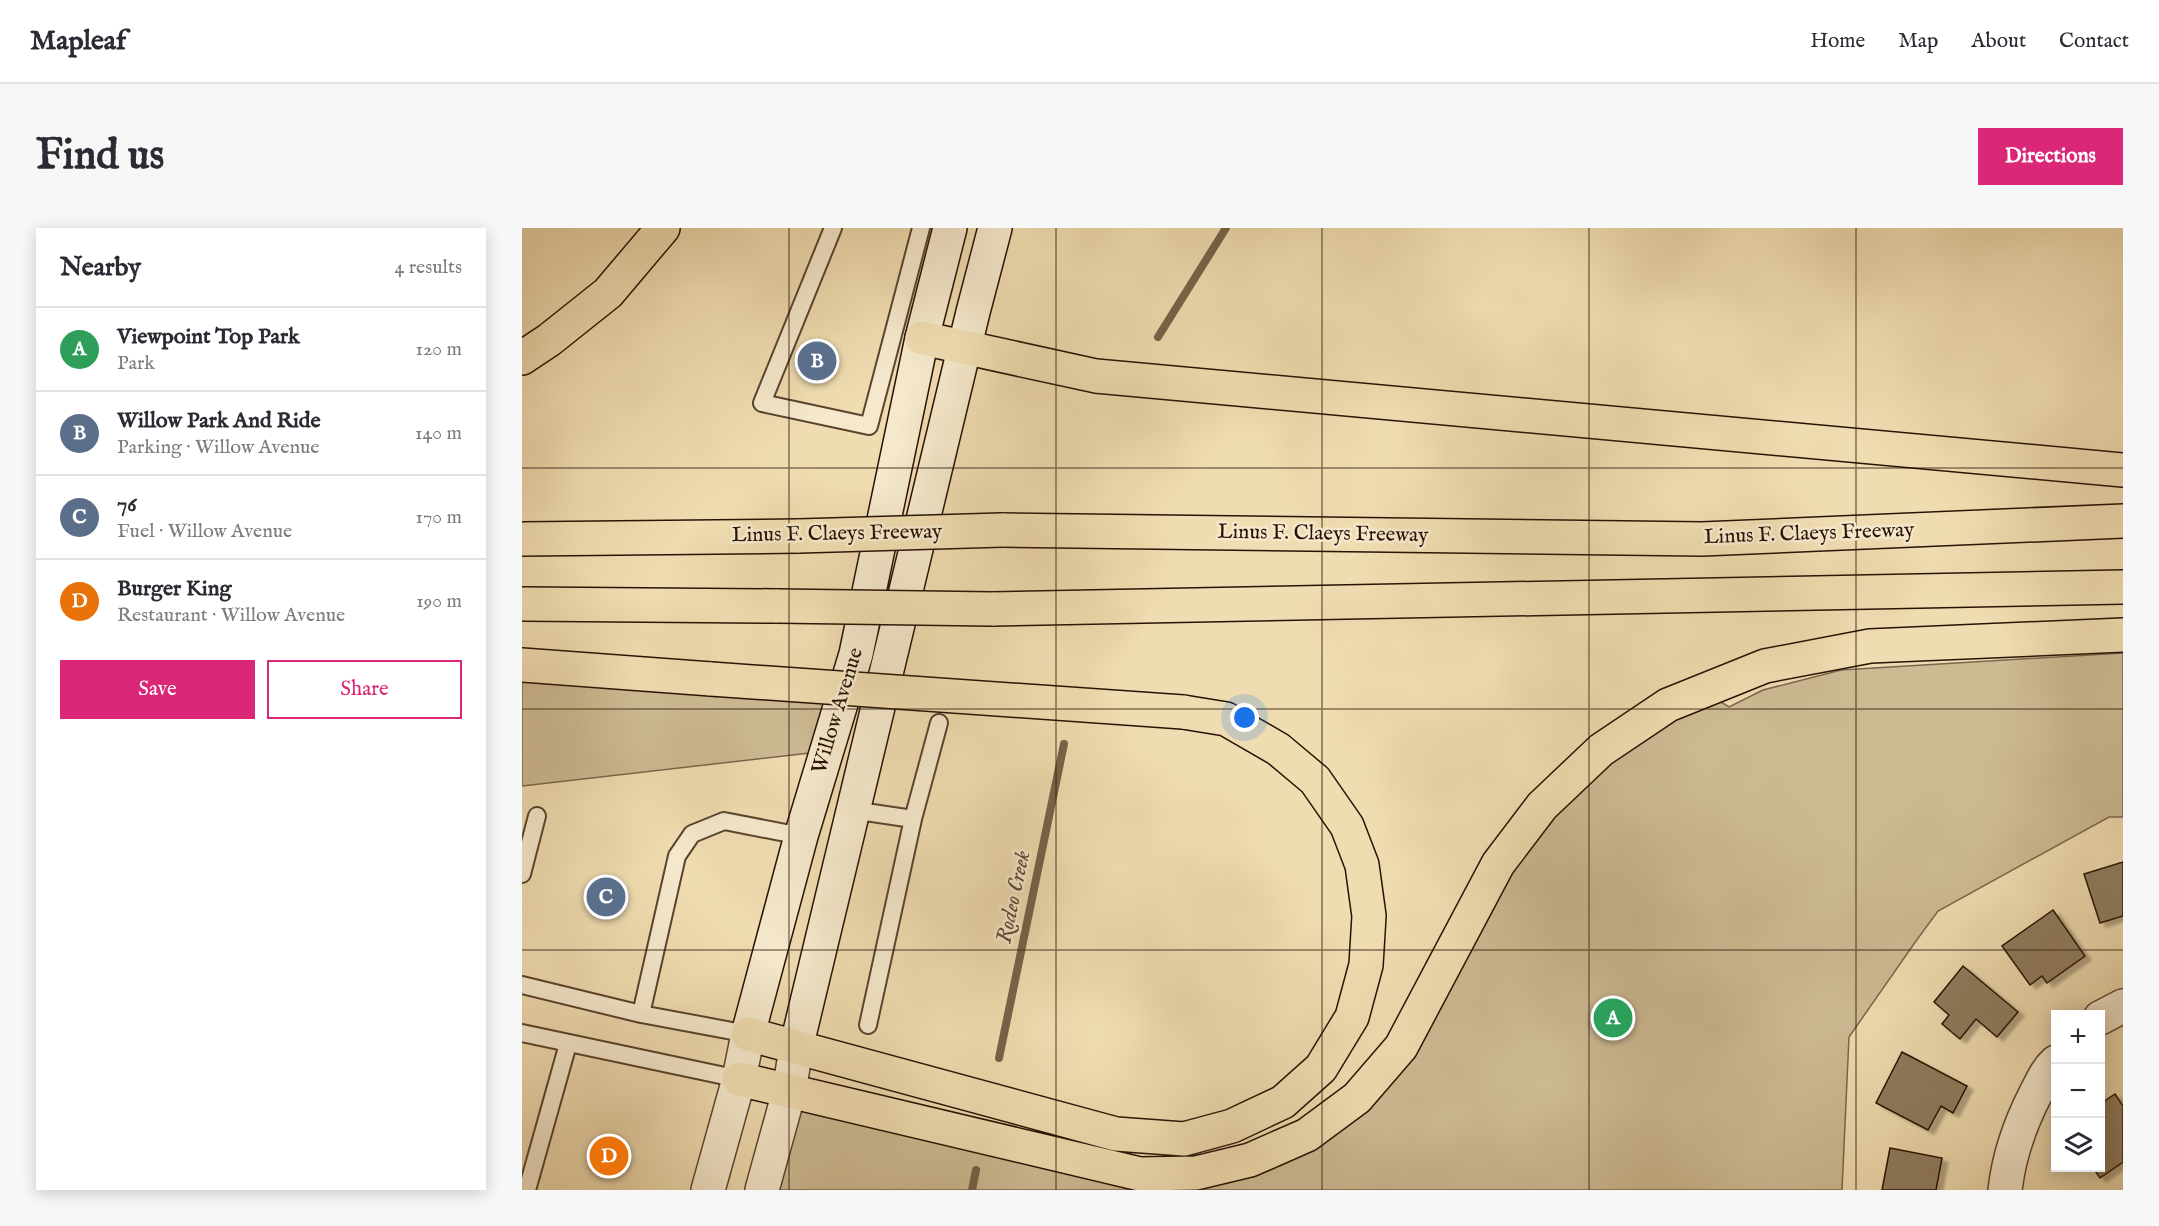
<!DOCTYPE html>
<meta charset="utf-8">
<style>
:root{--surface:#fff;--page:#f7f7f7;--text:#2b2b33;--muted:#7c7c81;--line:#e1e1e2;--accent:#db2777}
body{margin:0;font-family:"IM FELL English",serif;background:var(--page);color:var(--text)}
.controls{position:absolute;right:18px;bottom:18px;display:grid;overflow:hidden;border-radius:0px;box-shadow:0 3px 15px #0003}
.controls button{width:54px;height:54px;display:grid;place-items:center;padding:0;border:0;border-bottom:2px solid var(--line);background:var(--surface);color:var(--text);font:30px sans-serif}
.you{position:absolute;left:723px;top:490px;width:21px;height:21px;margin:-15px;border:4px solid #fff;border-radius:50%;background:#1a73e8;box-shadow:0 0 0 9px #1a73e833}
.badge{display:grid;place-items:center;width:39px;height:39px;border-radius:50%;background:var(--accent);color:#fff;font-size:20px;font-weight:700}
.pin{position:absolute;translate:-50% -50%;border:3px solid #fff;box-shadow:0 2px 6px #0006}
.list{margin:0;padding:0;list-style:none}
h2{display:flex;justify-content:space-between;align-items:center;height:78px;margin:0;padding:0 24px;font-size:26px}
h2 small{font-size:20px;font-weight:400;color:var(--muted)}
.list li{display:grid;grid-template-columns:39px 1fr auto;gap:18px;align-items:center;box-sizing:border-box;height:84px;padding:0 24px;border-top:2px solid var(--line)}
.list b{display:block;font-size:22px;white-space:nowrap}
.list p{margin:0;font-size:20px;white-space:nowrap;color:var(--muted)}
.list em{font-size:20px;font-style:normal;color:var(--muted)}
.actions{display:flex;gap:12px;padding:18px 24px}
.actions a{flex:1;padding:14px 0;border:2px solid var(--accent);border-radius:0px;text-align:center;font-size:21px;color:var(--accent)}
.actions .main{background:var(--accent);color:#fff}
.icon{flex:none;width:33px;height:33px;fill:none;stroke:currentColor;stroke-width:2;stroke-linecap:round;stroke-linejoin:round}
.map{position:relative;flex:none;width:1601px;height:962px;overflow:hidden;border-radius:0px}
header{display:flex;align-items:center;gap:36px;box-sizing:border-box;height:84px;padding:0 30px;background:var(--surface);border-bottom:2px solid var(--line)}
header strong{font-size:28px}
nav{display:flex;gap:33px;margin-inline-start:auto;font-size:21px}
.intro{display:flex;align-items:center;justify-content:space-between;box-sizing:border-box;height:144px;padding:0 36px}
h1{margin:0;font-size:42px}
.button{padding:15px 27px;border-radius:0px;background:var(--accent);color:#fff;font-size:21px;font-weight:700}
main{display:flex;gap:36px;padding:0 36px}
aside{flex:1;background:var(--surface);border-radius:0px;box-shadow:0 3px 15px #0003}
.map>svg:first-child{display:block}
.green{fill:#cdba93;stroke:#7a664c;stroke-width:1.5}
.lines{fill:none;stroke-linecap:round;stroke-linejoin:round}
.stream{stroke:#776249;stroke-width:8}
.building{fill:#8f7b5e;stroke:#281205;stroke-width:1.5;filter:url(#shadow)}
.service-casing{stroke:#5a4430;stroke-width:20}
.minor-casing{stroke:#5a4430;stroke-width:36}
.tertiary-casing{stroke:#5a4430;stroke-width:36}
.secondary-casing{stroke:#281205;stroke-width:36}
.motorway-casing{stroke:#281205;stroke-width:36}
.service{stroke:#f5e8cc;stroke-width:16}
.minor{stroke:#f5e8cc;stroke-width:33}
.tertiary{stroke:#f5e8cc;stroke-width:33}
.secondary{stroke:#f5e8cc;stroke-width:33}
.motorway{stroke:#efdcb0;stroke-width:33}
.motorway-bridge-casing{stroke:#281205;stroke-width:36;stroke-linecap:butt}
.motorway-bridge{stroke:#efdcb0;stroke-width:33}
.grid{fill:none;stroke:#281205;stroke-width:1.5;stroke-opacity:0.55}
.labels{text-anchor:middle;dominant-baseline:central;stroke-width:5;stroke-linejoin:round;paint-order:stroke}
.street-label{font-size:21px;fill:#281205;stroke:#f5e8cc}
.water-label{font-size:22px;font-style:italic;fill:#5c4732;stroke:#f5e8cc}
</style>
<header>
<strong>Mapleaf</strong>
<nav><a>Home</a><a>Map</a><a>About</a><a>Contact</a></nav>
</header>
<div class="intro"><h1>Find us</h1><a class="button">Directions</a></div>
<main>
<aside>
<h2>Nearby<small>4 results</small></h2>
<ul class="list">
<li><span class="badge" style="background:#2e9e5b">A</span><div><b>Viewpoint Top Park</b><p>Park</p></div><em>120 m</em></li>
<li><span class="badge" style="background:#5c6f8a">B</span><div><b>Willow Park And Ride</b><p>Parking · Willow Avenue</p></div><em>140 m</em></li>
<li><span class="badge" style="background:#5c6f8a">C</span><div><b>76</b><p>Fuel · Willow Avenue</p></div><em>170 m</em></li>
<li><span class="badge" style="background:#e8710a">D</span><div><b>Burger King</b><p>Restaurant · Willow Avenue</p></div><em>190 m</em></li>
</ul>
<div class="actions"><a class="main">Save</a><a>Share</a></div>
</aside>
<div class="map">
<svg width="1601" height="962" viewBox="0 0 1601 962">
<defs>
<filter id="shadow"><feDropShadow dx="6" dy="4" stdDeviation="1.5" flood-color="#0004"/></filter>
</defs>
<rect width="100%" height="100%" fill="#efdcb0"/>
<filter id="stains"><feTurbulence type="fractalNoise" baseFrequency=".00333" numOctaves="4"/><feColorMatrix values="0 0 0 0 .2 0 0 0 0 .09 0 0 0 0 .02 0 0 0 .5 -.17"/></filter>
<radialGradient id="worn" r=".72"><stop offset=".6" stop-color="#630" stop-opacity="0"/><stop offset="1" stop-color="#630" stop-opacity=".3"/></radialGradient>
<path class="green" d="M1601,425v164h-14l-171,94 -22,30 -67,96 -7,153h-1080l27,-98 407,81 161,-75 185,-292 161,-115 26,16 34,-17 78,-20z
M0,437l325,21 -20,65 -305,35z"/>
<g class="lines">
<path class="stream" d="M636,109l68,-109
M477,830l65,-314
M450,962l4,-20"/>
</g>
<path class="building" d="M1601,634v54l-23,7 -16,-49z
M1531,682l32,46 -38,27 -5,-7 -12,9 -28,-39z
M1441,738l55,46 -21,25 -21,-18 -16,20 -18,-15 7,-9 -15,-13z
M1380,824l65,34 -14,27 -12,-7 -13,24 -52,-27z
M1593,866l8,12v56l-23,16 -7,-10h7v-64z
M1368,920l52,10 -6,32h-54z"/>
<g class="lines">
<defs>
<path id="service" d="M311,0l-71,175 107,23 52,-198
M330,582l61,9 26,-96
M0,646l15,-58
M0,757l119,29 107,20
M119,786l36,-158 15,-22 32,-13 77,15
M346,797l45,-206
M0,805l217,46
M5,962l41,-146"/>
<path id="minor" d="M1578,790l23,-12
M1483,962c4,-35 15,-66 31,-97 6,-11 10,-22 20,-31"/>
<path id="tertiary" d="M186,962l31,-111 9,-45
M240,962l27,-98 7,-44"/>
<path id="secondary" d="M226,806l53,-198 55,-182 66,-316 28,-110
M274,820l177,-736 22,-84"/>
<path id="motorway" d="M400,110l174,38 1027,94
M0,130l27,-18 59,-47 55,-65
M480,302l700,9 421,-18
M0,311l277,-3
M0,376l256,2
M470,381l1131,-22
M0,437l189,14
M226,806l368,100 68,5 48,-13 51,-24 38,-34 31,-51 14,-52 3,-49 -7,-51 -15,-39 -32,-46 -37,-31 -52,-30 -43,-7
M217,851l401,95 56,-1 54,-13 57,-25 50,-37 44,-51 97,-183 44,-58 59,-56 67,-45 97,-39 105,-20 253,-11"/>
</defs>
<use href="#service" class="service-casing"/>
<use href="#minor" class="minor-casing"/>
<use href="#tertiary" class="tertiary-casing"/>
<use href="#secondary" class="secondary-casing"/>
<use href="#motorway" class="motorway-casing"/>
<use href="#service" class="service"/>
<use href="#minor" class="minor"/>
<use href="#tertiary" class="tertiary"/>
<use href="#secondary" class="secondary"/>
<use href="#motorway" class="motorway"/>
<defs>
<path id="motorway-bridge" d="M277,308l203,-6
M256,378l214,3
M189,451l472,33"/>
</defs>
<use href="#motorway-bridge" class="motorway-bridge-casing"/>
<use href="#motorway-bridge" class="motorway-bridge"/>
</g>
<path class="grid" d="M267,0v962M534,0v962M800,0v962M1067,0v962M1334,0v962M0,240h1601M0,481h1601M0,722h1601"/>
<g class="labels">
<g class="street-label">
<text transform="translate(315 306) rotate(-1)">Linus F. Claeys Freeway</text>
<text transform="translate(801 306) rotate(1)">Linus F. Claeys Freeway</text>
<text transform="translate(1287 306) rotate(-2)">Linus F. Claeys Freeway</text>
<text transform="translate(316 483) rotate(-73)">Willow Avenue</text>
</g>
<g class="water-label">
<text transform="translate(492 669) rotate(-78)">Rodeo Creek</text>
</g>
</g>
<rect width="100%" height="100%" filter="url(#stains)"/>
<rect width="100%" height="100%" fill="url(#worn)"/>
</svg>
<div class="controls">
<button>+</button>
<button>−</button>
<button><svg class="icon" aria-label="layers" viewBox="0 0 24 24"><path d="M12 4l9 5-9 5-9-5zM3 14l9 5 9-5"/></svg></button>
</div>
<div class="you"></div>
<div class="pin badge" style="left:1091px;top:790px;background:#2e9e5b">A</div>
<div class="pin badge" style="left:295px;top:133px;background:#5c6f8a">B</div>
<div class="pin badge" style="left:84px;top:669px;background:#5c6f8a">C</div>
<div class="pin badge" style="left:87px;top:928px;background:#e8710a">D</div>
</div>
</main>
